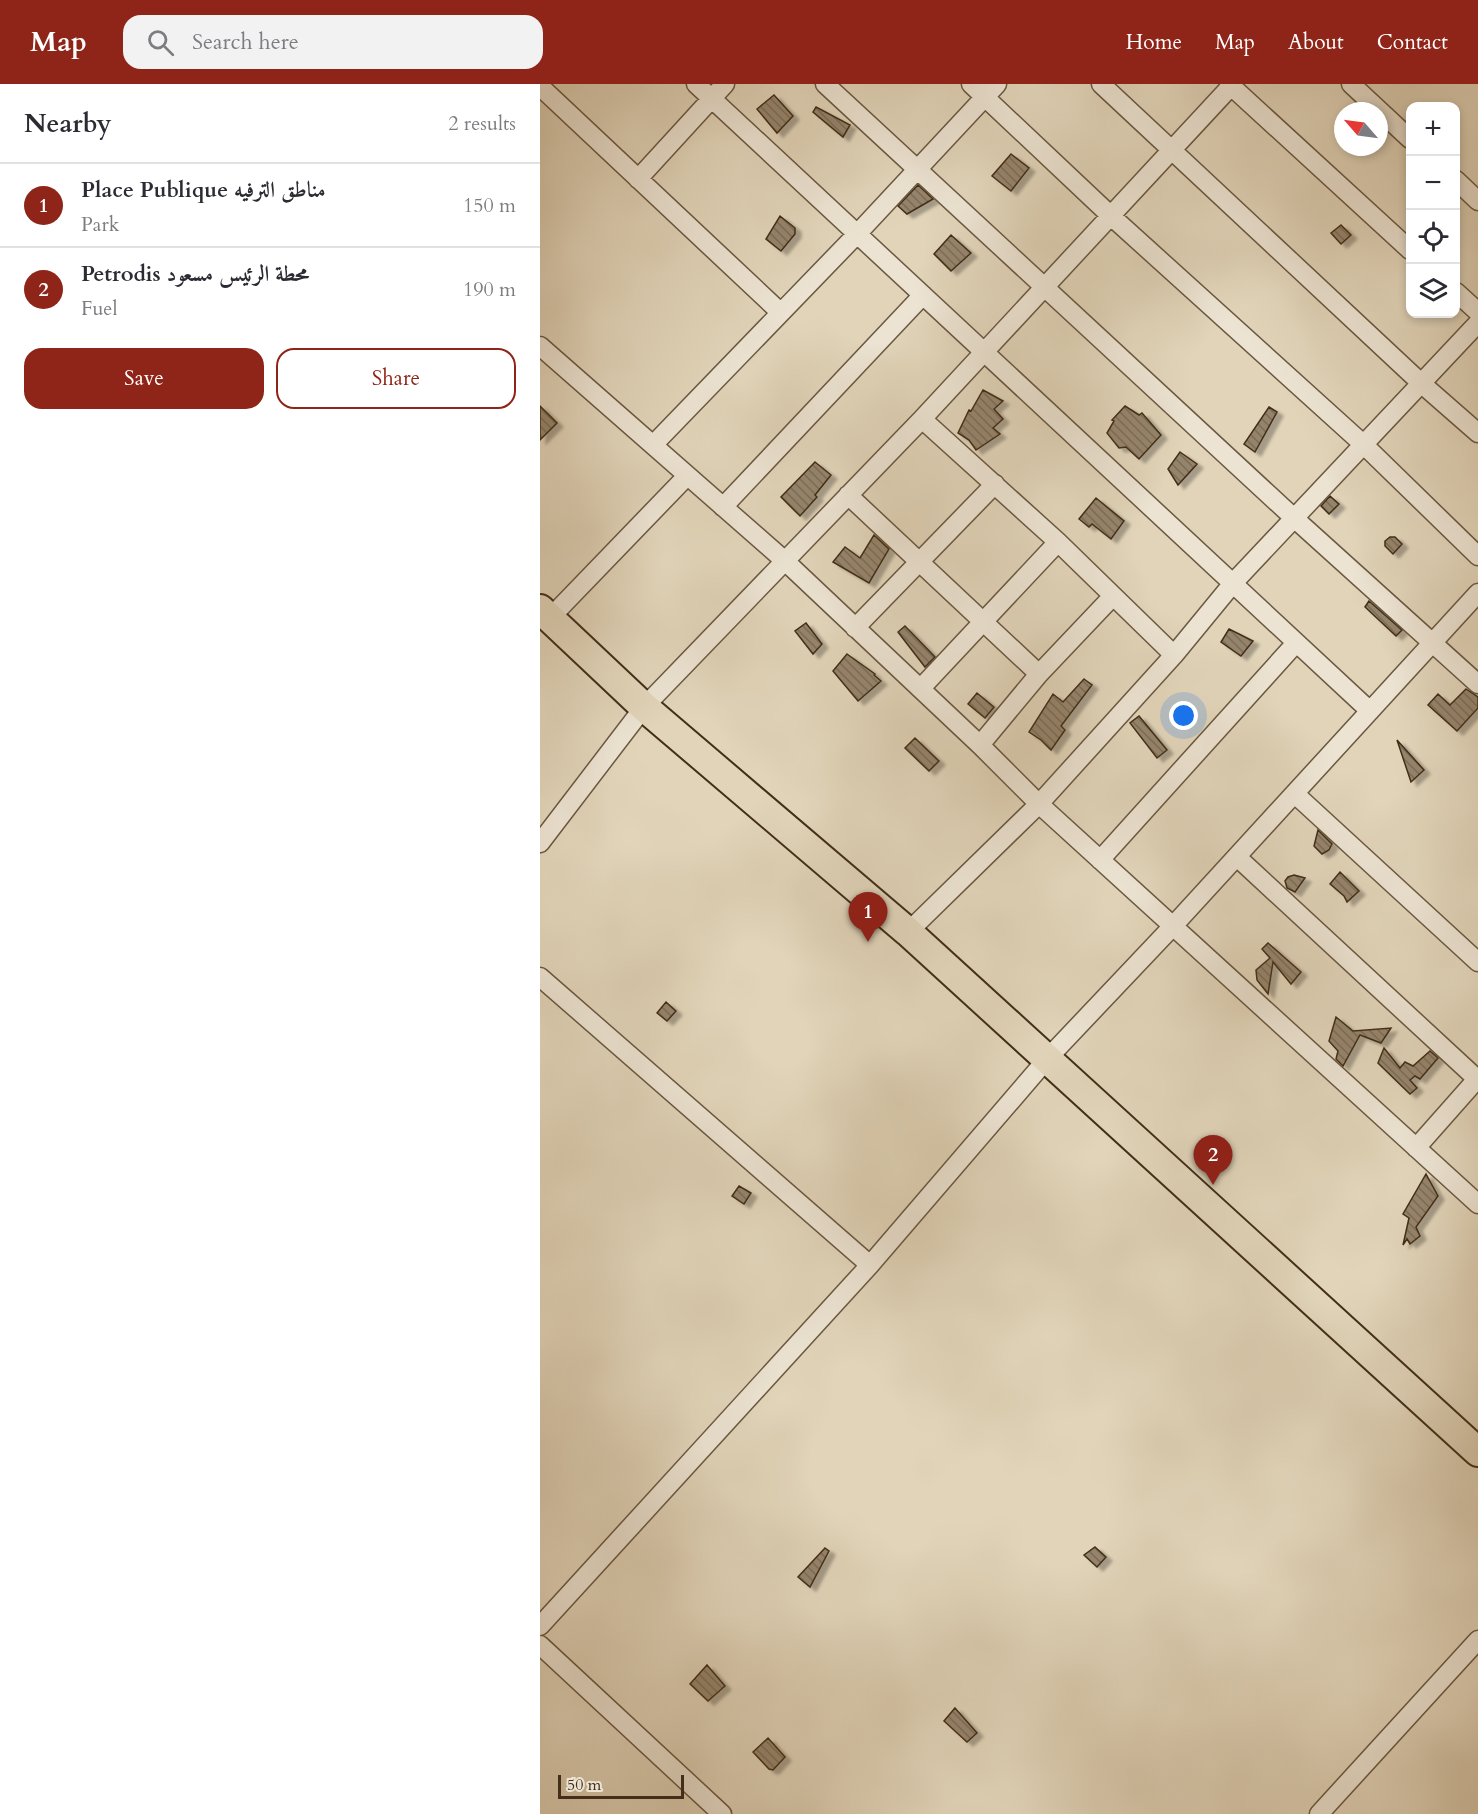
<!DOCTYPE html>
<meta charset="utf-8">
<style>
:root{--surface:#fff;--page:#f2f2f3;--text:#2b2b33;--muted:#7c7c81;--line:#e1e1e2;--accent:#8f2418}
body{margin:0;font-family:Cardo,Amiri,serif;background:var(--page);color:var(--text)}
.controls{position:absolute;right:18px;top:18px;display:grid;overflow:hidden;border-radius:12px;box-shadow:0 3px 9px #0003}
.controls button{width:54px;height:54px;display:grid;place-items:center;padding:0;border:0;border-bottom:2px solid var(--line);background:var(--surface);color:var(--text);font:30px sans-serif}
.compass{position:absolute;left:794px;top:18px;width:54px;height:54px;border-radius:50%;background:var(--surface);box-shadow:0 3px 9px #0003;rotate:298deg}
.scale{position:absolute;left:18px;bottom:15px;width:126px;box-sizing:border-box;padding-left:6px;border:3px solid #422e19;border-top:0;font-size:16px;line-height:21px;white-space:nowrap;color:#422e19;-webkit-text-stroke:4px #ece3d2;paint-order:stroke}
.you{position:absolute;left:644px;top:632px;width:21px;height:21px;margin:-15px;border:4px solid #fff;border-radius:50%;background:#1a73e8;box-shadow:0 0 0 9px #1a73e833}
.badge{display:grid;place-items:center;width:39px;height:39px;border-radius:50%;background:var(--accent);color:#fff;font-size:20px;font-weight:700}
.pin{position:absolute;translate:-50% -50px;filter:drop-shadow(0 2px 3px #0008)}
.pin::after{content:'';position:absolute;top:32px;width:21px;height:18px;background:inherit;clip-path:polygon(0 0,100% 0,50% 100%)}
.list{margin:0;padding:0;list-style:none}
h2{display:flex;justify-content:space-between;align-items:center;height:78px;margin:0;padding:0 24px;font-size:26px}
h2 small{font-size:20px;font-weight:400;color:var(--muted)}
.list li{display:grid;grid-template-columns:39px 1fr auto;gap:18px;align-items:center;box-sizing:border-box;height:84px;padding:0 24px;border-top:2px solid var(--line)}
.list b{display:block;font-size:22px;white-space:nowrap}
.list p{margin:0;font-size:20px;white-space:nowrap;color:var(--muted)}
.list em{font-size:20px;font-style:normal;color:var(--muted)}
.actions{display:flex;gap:12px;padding:18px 24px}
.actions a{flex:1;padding:14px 0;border:2px solid var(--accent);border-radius:18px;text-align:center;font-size:21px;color:var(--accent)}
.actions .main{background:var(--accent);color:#fff}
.icon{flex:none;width:33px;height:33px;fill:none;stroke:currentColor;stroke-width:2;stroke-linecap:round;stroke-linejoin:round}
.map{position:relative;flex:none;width:938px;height:1730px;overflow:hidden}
header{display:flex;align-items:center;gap:36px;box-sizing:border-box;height:84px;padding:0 30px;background:var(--accent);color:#fff}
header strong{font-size:28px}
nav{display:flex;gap:33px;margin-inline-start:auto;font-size:21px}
.search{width:420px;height:54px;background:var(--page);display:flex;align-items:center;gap:15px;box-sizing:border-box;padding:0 21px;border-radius:18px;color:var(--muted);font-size:22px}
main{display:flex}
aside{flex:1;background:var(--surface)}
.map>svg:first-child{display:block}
.building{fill:url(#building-back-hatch);stroke:#422e19;stroke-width:1.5;filter:url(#shadow)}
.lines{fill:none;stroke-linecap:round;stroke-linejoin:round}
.street-casing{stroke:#6a5841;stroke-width:21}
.primary-casing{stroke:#422e19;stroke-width:32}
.street{stroke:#ece3d2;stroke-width:18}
.primary{stroke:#e1d4b9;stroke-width:28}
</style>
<header>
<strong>Map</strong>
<div class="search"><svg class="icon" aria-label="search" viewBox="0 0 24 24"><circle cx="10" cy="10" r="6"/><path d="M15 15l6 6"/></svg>Search here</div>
<nav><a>Home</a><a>Map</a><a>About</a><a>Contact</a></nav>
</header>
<main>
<aside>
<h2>Nearby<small>2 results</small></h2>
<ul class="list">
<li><span class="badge">1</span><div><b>Place Publique مناطق الترفيه</b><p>Park</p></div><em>150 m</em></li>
<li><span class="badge">2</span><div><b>Petrodis محطة الرئيس مسعود</b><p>Fuel</p></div><em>190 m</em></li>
</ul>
<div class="actions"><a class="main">Save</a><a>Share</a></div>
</aside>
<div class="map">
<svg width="938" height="1730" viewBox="0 0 938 1730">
<defs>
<pattern id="building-back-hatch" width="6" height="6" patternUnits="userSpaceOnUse" patternTransform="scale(1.5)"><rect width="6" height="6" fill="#95846c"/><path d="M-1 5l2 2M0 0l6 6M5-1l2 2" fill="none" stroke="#7b6c58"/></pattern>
<filter id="shadow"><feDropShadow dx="6" dy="4" stdDeviation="1.5" flood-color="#0004"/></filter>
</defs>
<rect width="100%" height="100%" fill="#e1d4b9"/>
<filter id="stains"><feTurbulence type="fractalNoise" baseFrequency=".00333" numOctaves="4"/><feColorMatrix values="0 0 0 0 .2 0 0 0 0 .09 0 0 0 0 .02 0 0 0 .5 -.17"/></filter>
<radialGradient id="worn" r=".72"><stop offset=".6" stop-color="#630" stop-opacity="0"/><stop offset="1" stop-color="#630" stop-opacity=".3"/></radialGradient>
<path class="building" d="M234,11l19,21 -16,17 -20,-24z
M276,23l34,18 -7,12 -30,-25z
M471,70l18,14 -18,23 -19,-15z
M378,101l15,14 -26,15 -9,-8z
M240,132l15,12v6l-14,17 -15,-12z
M801,141l10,10 -10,9 -10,-11z
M411,151l20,18 -20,18 -17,-17z
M443,306l20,11 -9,8 9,10 -10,9 7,6 -24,16 -7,-10 -11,-7 11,-23 2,1z
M0,322l17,17 -17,17z
M585,322l14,9 3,-2 19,22 -22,24 -13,-12 -7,1 -12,-15 7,-12 -2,-1z
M729,323l8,5 -22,40 -11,-8z
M640,368l17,12 -19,21 -10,-16z
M275,378l16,13 -16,20 2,2 -17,19 -19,-19z
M790,412l9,8 -10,10 -8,-8z
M556,414l28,23 -13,18 -19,-15 -3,3 -10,-8z
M334,451l15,14 -20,34 -36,-21 12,-15 15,11z
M850,453h5l7,7 -9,10 -8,-8v-5z
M829,517l33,29 -6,6 -31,-29z
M266,539l16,21 -9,10 -18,-23z
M365,542l30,31 -10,10 -27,-35z
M689,545l24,12 -12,15 -20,-14z
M307,570l28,20 -1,1 7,6 -23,20 -25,-30z
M544,595l8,6 -31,41 4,4 -14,20 -10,-10 -12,-8 24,-38 10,8z
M926,605l12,8v11l-21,23 -29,-26 10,-11 12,11z
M437,609l17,14 -9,11 -17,-14z
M599,632l28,34 -10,8 -27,-35z
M375,654l24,23 -10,10 -24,-23z
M857,656l27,30 -13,12z
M778,746l14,14 -3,6 -7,4 -8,-8z
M800,788l19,19 -12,11 -3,-6 -14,-12z
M754,791l11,3 -10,14 -8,-4 -2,-7 3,-4z
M728,859l33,29 -10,12 -18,-22 -5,32 -11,-14 -1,-10 14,-12 -8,-9z
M126,918l10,9 -9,10 -10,-8z
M796,933l17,14 38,-3 -10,15 -21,-8 -17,31 -7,-7 2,-8 -9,-10z
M844,964l16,20 5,-6 8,4 17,-15 8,7 -18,21 -5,-3 -5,4 7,8 -7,6 -32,-31z
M886,1090l12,22 -22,31 4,9 -10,8 -3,-5 -4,6 6,-27 -6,-4z
M199,1102l12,7 -7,11 -12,-8z
M555,1463l11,10 -9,10 -13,-12z
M285,1464l4,3 -19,36 -12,-10z
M167,1581l18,21 -17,15 -18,-17z
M415,1624l22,25 -10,9 -23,-21z
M228,1654l17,19 -12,13 -4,-1 -16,-17z"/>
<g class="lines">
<defs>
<path id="street" d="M156,0l674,627
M285,0l469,434 184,166
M431,0l140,132 252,228 115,112
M561,0l321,300 56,49
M689,0l181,166
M811,0l59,55
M5,7l235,221
M98,95l87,-95
M916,96l22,21
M916,208l22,20
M0,262l245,215 195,184 59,59 439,400
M382,335l136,123 116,113
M113,361l205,-212 139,-149
M308,411l191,179
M183,423l200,-212
M10,534l137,-142
M315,544l140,-144
M381,604l137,-146
M440,661l59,-71 74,-78
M755,710l183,168
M0,759l104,-136 278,-288 311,-335
M697,773l240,222
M560,776l196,-217
M368,848l131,-128 135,-149 60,-73 244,-259
M0,893l330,288
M876,1064l62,-70
M0,1542l330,-361 177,-206 126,-133 305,-333
M0,1561l182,169
M779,1730l159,-174"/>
<path id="primary" d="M0,525l104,98 264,225 570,520"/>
</defs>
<use href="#street" class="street-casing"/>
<use href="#primary" class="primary-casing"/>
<use href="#street" class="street"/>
<use href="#primary" class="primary"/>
</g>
<rect width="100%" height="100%" filter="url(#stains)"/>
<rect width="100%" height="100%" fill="url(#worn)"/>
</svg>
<div class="controls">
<button>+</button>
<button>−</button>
<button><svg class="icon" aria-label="locate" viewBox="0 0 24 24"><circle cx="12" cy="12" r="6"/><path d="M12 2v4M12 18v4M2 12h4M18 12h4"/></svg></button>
<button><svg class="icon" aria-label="layers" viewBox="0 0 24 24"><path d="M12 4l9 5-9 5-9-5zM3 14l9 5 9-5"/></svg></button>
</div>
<svg class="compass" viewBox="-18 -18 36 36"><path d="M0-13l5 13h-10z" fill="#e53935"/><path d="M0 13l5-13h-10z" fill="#7c7c81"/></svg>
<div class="scale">50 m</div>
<div class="you"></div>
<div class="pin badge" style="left:328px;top:858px">1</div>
<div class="pin badge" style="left:673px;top:1101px">2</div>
</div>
</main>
